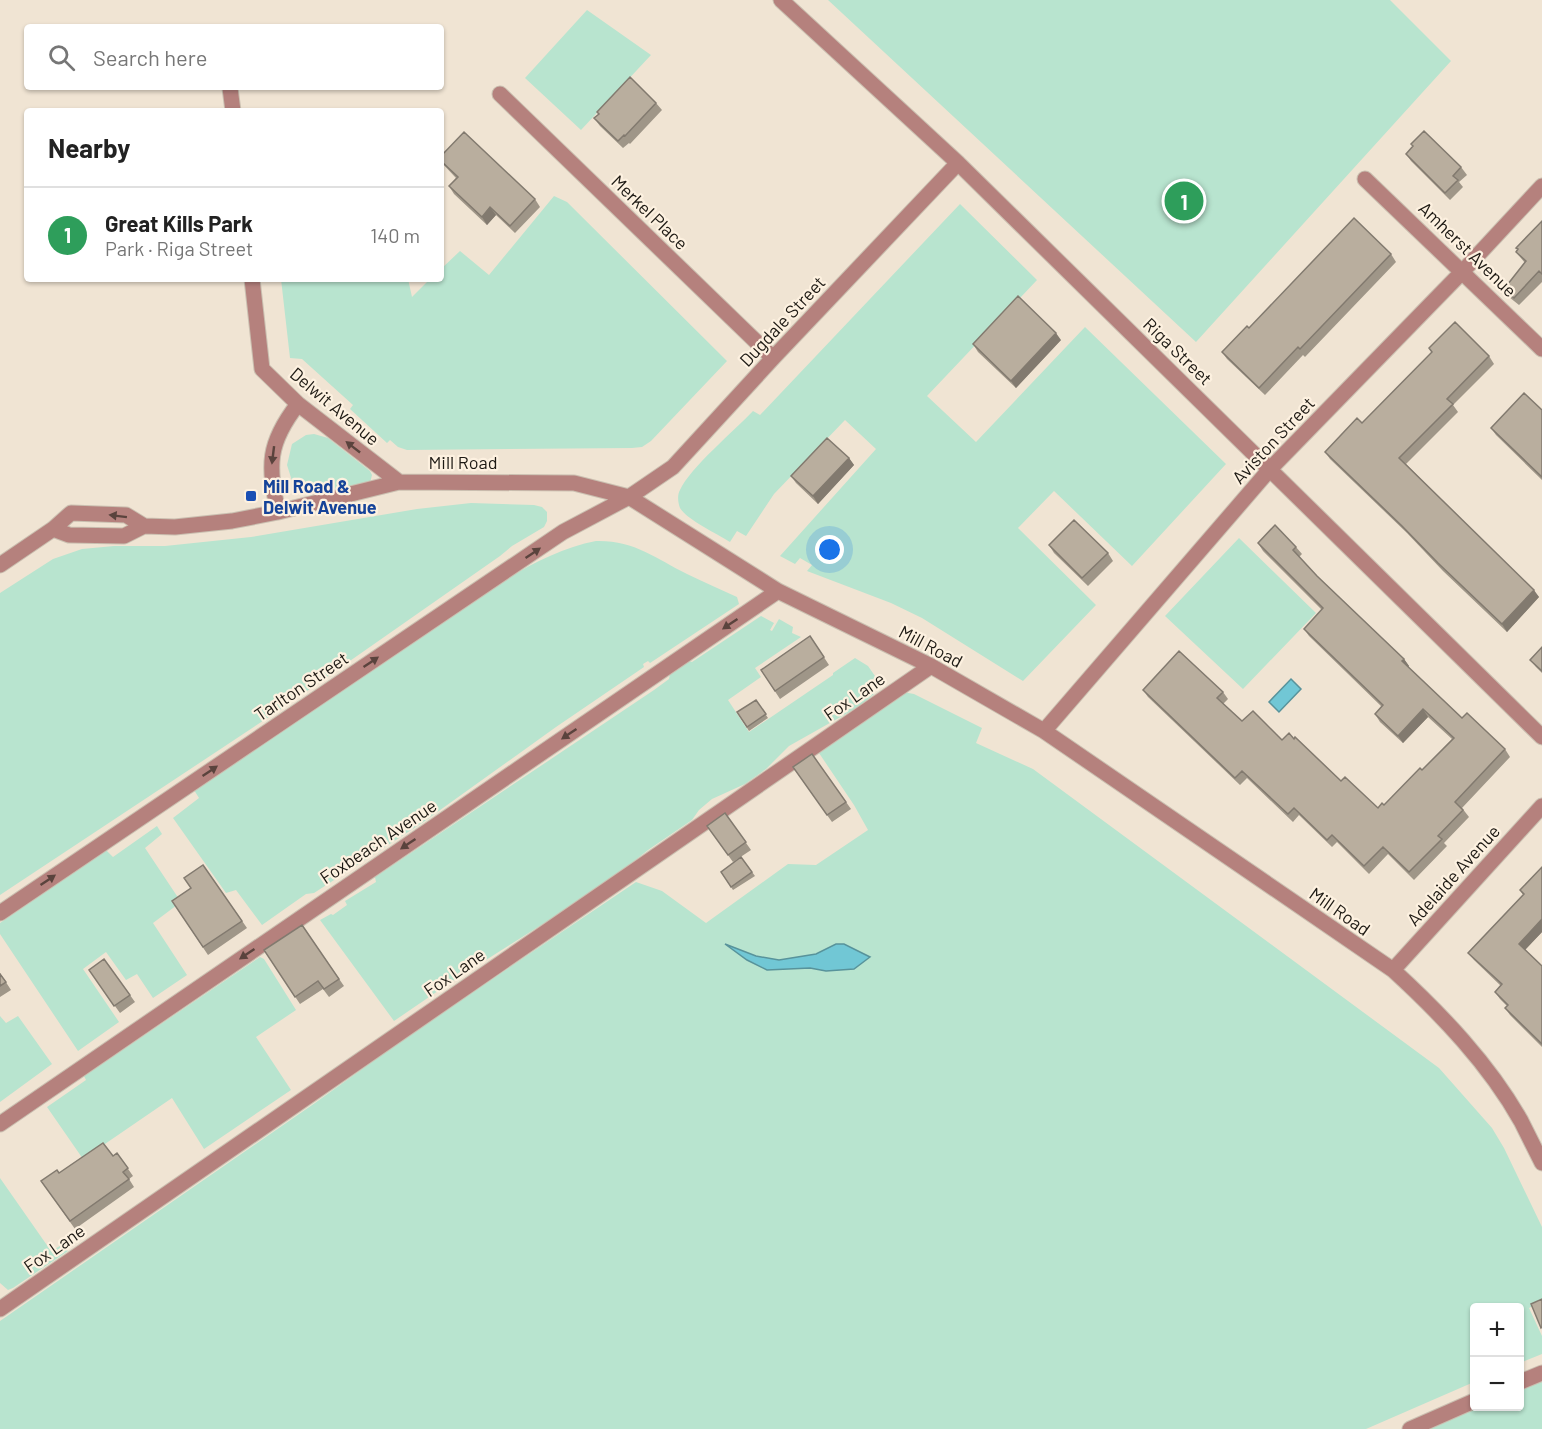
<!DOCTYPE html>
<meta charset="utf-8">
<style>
:root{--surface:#fff;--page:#f2f2f2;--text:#222;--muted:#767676;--line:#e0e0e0;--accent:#7c3aed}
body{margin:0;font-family:Barlow,sans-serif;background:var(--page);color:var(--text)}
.controls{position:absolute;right:18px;bottom:18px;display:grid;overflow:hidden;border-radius:6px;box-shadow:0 2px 4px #0004}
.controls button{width:54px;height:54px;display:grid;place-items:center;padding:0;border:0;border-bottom:2px solid var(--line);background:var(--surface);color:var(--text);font:30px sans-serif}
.you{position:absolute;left:830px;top:550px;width:21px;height:21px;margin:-15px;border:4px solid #fff;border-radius:50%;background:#1a73e8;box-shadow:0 0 0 9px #1a73e833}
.badge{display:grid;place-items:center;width:39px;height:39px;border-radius:50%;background:var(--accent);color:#fff;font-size:20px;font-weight:700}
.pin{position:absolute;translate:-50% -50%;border:3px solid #fff;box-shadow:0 2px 6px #0006}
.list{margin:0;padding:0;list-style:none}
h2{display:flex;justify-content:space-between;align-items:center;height:78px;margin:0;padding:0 24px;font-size:26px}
h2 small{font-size:20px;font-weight:400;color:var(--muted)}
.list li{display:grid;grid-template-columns:39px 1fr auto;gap:18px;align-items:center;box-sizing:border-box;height:96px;padding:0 24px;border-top:2px solid var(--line)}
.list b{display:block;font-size:22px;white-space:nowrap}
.list p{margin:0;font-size:20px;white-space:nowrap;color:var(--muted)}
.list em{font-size:20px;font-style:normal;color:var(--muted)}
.icon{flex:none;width:33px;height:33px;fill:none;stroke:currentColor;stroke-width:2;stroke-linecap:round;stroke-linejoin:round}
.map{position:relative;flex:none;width:1542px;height:1429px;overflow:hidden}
.search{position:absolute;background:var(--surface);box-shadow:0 2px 4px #0004;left:24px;top:24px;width:420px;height:66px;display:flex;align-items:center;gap:15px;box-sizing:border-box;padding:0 21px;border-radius:6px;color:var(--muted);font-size:22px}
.panel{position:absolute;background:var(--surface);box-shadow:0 2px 4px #0004;left:24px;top:108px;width:420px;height:174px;border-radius:6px}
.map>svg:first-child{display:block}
.green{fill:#b8e4cf}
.water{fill:#71c7d5;stroke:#58939b;stroke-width:1.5}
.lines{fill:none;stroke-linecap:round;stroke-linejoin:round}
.minor-casing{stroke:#cabfb0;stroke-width:17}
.minor{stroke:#b5817d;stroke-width:15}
.wall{fill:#9f9688}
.shaded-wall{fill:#827a6f}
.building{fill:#b9ae9e;stroke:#827a6f;stroke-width:1.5}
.oneway{fill:#5a433d}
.transit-dot{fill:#1a4fb4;stroke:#fdf1e0;stroke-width:2}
.labels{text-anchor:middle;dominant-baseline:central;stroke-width:4.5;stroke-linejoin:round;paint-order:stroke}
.street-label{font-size:18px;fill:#1d1913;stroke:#fdf1e0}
.transit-label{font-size:18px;font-weight:bold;fill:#164399;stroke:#fdf1e0;text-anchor:start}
</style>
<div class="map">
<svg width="1542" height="1429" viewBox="0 0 1542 1429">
<rect width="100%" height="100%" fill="#f0e4d3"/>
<path class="green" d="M828,0h562l61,61 -255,281z
M587,10l64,45 -70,75 -56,-52z
M554,196l13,6 160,159 -76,80 -9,6 -10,1 -225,2 -9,-3 -8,-7 -3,3 -37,-34 3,-4 -51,-46 -12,-1 -9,-79h127l4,18 18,-18h11v-10l19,-18 29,24z
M960,204l77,76 -110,116 49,46 109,-115 141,137 -94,102 -78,-75 -36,37 78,77 -73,76 -101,-63 -31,-15 -84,-32 5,-6 -12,-7 -5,6 -15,-8 96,-107 -31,-29 -71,74 -28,42 -9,-5 -7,11c-12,-8 -43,-22 -50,-34 -2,-5 -3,-13 0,-18 10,-22 55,-60 73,-79l7,4z
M314,434l14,4 42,33 2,4 -2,8 -37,9c-12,-9 -28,-1 -40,-8l-6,-19 5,-21 14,-9z
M471,503l63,2 8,2 5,5v9l-3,6 -32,19 -12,10 -216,151 -284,188v-302l53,-34 29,-10 32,-3h51l86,-9 166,-28z
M1239,538l77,75 -73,76 -78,-73z
M596,541c38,-1 59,17 91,33 16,8 33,15 50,23l2,7 -89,59 -2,-2 -5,3 1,3 -88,60 -134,96 -108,70 -8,1 -44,31 -26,-35 -10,3 -53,-75 26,-20 -5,-8 313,-211c27,-17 58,-32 89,-38z
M761,616l13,7 -4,7 2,1 7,-12 14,8 -1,6 9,4 -46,31 6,9 -33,23 21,32 84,-57v-2l22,-15 13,8 7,10 1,10 -2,8 -14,12 -71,40 -23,23 -21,15 -33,15 -13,11 -7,10 -44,30 -45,36 -152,96 -57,39 -74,-101 11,-6 2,1 14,-10 -2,-4 31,-19 -1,-5 279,-187 15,-11 1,-5 19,-13 3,1z
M903,692l11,2 68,34 -6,15 57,26 406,299 53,60 12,20 38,79v74l-13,7 13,28v18l-22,9v-55h-46v74l-108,47h-1366v-108l315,-218 100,-72 221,-149 26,9 44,32 82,-59 28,1 52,-35 -14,-25 -35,-52z
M157,826l5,8 -17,14 36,54 -28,21 34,52 -34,23 -16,-24 -11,6 -20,-28 -23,17 36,53 -41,29 -78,-117v-11l106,-73 7,7z
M260,957l4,2 32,51 -40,27 35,53 -87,59 -32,-51 -89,61 -36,-52 39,-27 -2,-4z
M0,1016l6,7 12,-7 34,48 -52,38z
M0,1178l51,73 9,-5 8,5 -55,37 -5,2 -8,-7z
M1542,1379v50h-115l52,-22 41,-1v-17z"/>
<path class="water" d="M1291,679l10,10 -22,23 -10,-10z
M725,944l31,12 23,4 37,-6 20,-10h8l26,13 -16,12 -28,2 -16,-3 -43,2 -20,-10z"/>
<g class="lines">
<defs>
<path id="minor" d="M781,0l177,163 584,574
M230,88l3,23
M500,94l273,264
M1365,179l177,170
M252,279l10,90 36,35 101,78
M278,512c-10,-47 -11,-68 20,-108
M53,529l16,6 55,1 20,-10
M0,565l53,-36 18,-16 55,2 18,11 31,1 57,-6 46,-9 121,-30 175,1 55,14 149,94 153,75 113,65 349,239c48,44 96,94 128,151 7,14 14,28 21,42
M1044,731l227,-263 192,-197 79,-85
M0,913l563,-381 66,-35 44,-30 100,-109 185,-195
M1393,970l149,-164
M0,1124l778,-533
M0,1309l931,-643
M1520,1382l22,-9
M1410,1429l64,-28"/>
</defs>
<use href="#minor" class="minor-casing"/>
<use href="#minor" class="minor"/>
</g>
<path class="wall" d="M656,103l6,7 -32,34 -1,-1 -6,5 -23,-22 -6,-8 5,-4 -2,-2z
M1406,154l55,13 6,8 -8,7 4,5 -13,13 -39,-39z
M441,156l94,43 5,8 -25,26 -19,-18 -9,10 -33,-31 -5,-8 7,-8 -15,-16z
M1542,221v61l-23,23 -10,-8 -5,-8 21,-26 -9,-11z
M1391,254l5,8 -91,95 -2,-2 -38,40 -38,-36 -5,-7 27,-24z
M1061,340l-45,48 -38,-36 -5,-8z
M1429,348l60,8 5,8 -41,41 5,7 -52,52 133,133 -32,35 -64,-61 -36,-38 -77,-74 -5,-7 37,-29 70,-71z
M1542,410v70l-46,-45 -5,-7z
M849,458l5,7 -36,39 -22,-21 -5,-7z
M1258,543l38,4 6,7 -3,3 18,19 87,83 5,7 -1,1 54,51 43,31 5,8 -48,51 7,9 -25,26 3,3 -33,34 -26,-26 -19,20 -32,-32 -5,5 -33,-32 -6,7 -46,-44 -7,7 -92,-88 -5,-7 80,2 5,7 -5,5 19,17 40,19 96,68 6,-3 38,-35 30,-31 -24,-22 -25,26 -23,-21 -5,-8 7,-7 -73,-71 -5,-7 18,-19 -59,-59z
M1049,545l59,8 5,8 -25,25 -34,-33z
M810,636l19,29 -49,34 -19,-29z
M1542,647v26l-6,-6 -6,-7z
M756,700l12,18 -19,13 -12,-19z
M812,754l39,55 -19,13 -39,-55z
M725,813l26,37 -18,12 -26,-36z
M741,857l14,19 -22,14 -12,-18z
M203,865l44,63 -39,27 -36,-54 19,-13z
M1542,867v65l-17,18 17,16v81l-32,-32 -5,-7 2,-2 -7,-7 -5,-7 6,-6 -27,-26 -6,-7 55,-58 -3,-5z
M302,925l42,61 -15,11 -6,-8 -23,15 -36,-54z
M104,959l31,43 -15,11 -31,-43z
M0,973l11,17 -11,7z
M117,1153l16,23 -4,3 5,8 -59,42 -34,-48 18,-8 54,-17z"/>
<path class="shaded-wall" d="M490,207l6,8 -9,10 -5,-8z
M1056,333l5,7 -45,48 -5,-7z
M849,458l5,7 -36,39 -5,-8z
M1534,590l5,7 -32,35 -5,-8z
M1404,659l5,7 -2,2 -5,-7z
M1423,709l5,8 -25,26 -5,-7z
M1542,919v13l-18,19 -5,-7z"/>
<path class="building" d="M630,77l26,26 -31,33 -1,-1 -6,6 -24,-23 5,-4 -2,-2z
M1424,131l37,36 -8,9 5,4 -13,13 -39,-39 7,-8 -2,-2z
M464,132l71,67 -25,27 -20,-19 -8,10 -33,-31 9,-9 -17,-16v-5z
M1354,218l37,36 -91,95 -2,-2 -39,41 -37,-36 25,-26 2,2z
M1542,221v53l-3,-3 -25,27 -10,-9 22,-28 -10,-9 2,-3 -2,-1z
M1018,296l38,37 -45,48 -38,-37z
M1455,322l34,34 -42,43 6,5 -54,54 135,132 -32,34 -64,-61 -36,-37 -77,-74 32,-34 5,5 70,-71 -3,-4z
M1524,393l18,17v67l-51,-49z
M827,438l22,20 -36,38 -22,-20z
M1074,520l34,33 -26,25 -33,-33z
M1275,525l21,22 -3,3 24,26 87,83 -2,2 60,57 5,-5 38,36 -50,53 8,8 -25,26 4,3 -33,33 -26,-25 -19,19 -32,-31 -5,5 -33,-32 -6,6 -46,-43 -7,7 -92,-88 36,-39 44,41 -6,6 25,23 11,-10 29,29 7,-7 5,6 1,-2 46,44 4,-4 33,31 4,-5 2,2 36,-37 2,2 32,-32 -31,-29 -25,27 -23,-22 8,-9 -79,-76 19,-21 -65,-65z
M810,636l14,21 -49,34 -14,-21z
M1542,647v24l-12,-11z
M756,700l10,14 -19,13 -10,-15z
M812,754l34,48 -19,13 -34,-48z
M725,813l21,29 -18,13 -21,-29z
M741,857l11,15 -21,15 -10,-15z
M203,865l39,56 -39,26 -31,-46 19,-13 -7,-10z
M1542,867v52l-23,25 23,22v78l-37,-36 3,-3 -13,-13 7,-8 -34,-31 56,-59 -4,-4z
M302,925l37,54 -15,10 -6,-8 -23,16 -31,-47z
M104,959l26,36 -16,11 -25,-36z
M0,974l6,8 -6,4z
M103,1143l10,13 4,-3 11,15 -5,4 6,7 -59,42 -29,-40 16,-11 2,3z
M1542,1299v28l-1,1 -10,-24z"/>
<defs><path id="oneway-solid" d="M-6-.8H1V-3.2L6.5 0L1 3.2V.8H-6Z" transform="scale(1.5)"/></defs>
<g class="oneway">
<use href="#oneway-solid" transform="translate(353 447) rotate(-142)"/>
<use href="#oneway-solid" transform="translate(273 455) rotate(97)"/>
<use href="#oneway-solid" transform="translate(118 516) rotate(-173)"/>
<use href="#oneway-solid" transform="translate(533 553) rotate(-34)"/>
<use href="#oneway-solid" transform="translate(730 624) rotate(146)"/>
<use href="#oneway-solid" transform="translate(371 662) rotate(-34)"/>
<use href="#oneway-solid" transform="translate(569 734) rotate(146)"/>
<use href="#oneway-solid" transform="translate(210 771) rotate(-34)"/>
<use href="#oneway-solid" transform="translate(408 844) rotate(146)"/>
<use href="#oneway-solid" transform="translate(48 880) rotate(-34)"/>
<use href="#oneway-solid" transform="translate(247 954) rotate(146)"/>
</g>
<rect class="transit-dot" x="245" y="490" width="12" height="12" rx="3"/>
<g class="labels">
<g class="street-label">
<text transform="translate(650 212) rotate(44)">Merkel Place</text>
<text transform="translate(1468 249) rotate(44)">Amherst Avenue</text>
<text transform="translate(782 321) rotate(-47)">Dugdale Street</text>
<text transform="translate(1178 351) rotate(44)">Riga Street</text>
<text transform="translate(335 406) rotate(40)">Delwit Avenue</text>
<text transform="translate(1273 440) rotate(-47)">Aviston Street</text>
<text x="463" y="462">Mill Road</text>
<text transform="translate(931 646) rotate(28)">Mill Road</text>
<text transform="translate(301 686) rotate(-34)">Tarlton Street</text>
<text transform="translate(854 696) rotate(-35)">Fox Lane</text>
<text transform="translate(378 841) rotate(-34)">Foxbeach Avenue</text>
<text transform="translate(1453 875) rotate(-48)">Adelaide Avenue</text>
<text transform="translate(1340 911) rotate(35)">Mill Road</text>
<text transform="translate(454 972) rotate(-35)">Fox Lane</text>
<text transform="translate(54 1248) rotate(-35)">Fox Lane</text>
</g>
<g class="transit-label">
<text x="263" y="486">Mill Road &amp;<tspan x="263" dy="21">Delwit Avenue</tspan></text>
</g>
</g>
</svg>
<div class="controls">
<button>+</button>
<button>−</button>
</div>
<div class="you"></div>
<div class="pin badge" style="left:1184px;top:201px;background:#2e9e5b">1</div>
<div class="search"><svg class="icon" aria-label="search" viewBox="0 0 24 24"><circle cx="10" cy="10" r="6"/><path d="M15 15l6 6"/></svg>Search here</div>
<section class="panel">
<h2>Nearby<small></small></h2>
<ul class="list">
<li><span class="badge" style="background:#2e9e5b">1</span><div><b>Great Kills Park</b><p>Park · Riga Street</p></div><em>140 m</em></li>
</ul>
</section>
</div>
